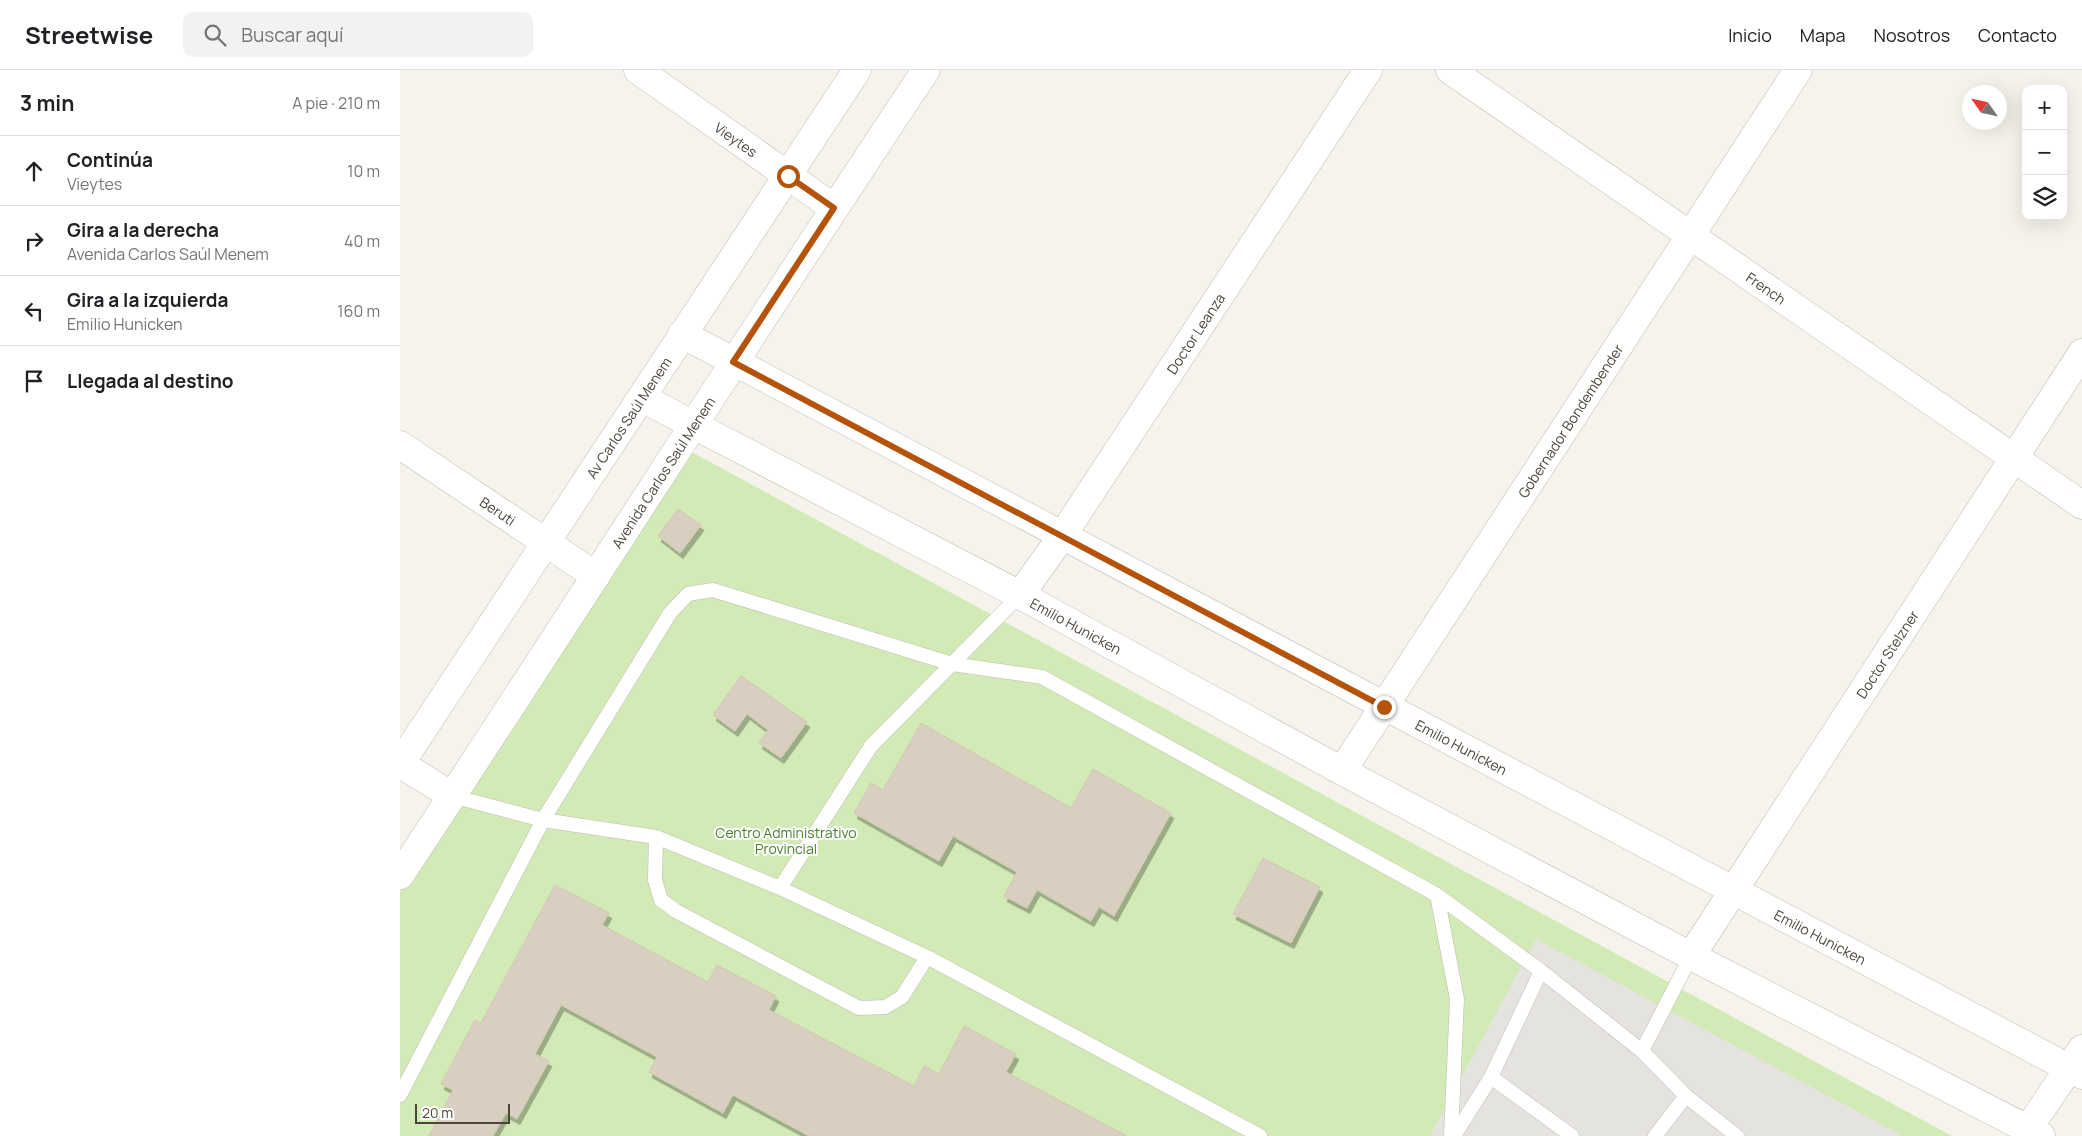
<!DOCTYPE html>
<html lang="es">
<meta charset="utf-8">
<style>
:root{--surface:#fff;--page:#f2f2f2;--text:#202124;--muted:#757577;--line:#e0e0e0}
body{margin:0;font-family:Manrope,sans-serif;background:var(--page);color:var(--text)}
.controls{position:absolute;right:15px;top:15px;display:grid;overflow:hidden;border-radius:10px;box-shadow:0 5px 20px #0002}
.controls button{width:45px;height:45px;display:grid;place-items:center;padding:0;border:0;border-bottom:1px solid var(--line);background:var(--surface);color:var(--text);font:25px sans-serif}
.compass{position:absolute;left:1562px;top:15px;width:45px;height:45px;border-radius:50%;background:var(--surface);box-shadow:0 5px 20px #0002;rotate:304deg}
.scale{position:absolute;left:15px;bottom:12px;width:95px;box-sizing:border-box;padding-left:5px;border:2px solid #4b4439;border-top:0;font-size:14px;line-height:18px;white-space:nowrap;color:#4b4439;-webkit-text-stroke:4px #fff;paint-order:stroke}
.stop{position:absolute;width:15px;height:15px;margin:-11px;border:4px solid #b45309;border-radius:50%;background:#fff}
.stop.end{background:#b45309;border-color:#fff;box-shadow:0 1px 5px #0008}
.list{margin:0;padding:0;list-style:none}
h2{display:flex;justify-content:space-between;align-items:center;height:65px;margin:0;padding:0 20px;font-size:21px}
h2 small{font-size:16px;font-weight:400;color:var(--muted)}
.list li{display:grid;grid-template-columns:32px 1fr auto;gap:15px;align-items:center;box-sizing:border-box;height:70px;padding:0 20px;border-top:1px solid var(--line)}
.list b{display:block;font-size:19px;white-space:nowrap}
.list p{margin:0;font-size:16px;white-space:nowrap;color:var(--muted)}
.list em{font-size:16px;font-style:normal;color:var(--muted)}
.icon{flex:none;width:28px;height:28px;fill:none;stroke:currentColor;stroke-width:2;stroke-linecap:round;stroke-linejoin:round}
.map{position:relative;flex:none;width:1682px;height:1066px;overflow:hidden}
header{display:flex;align-items:center;gap:30px;box-sizing:border-box;height:70px;padding:0 25px;background:var(--surface);border-bottom:1px solid var(--line)}
header strong{font-size:24px}
nav{display:flex;gap:28px;margin-inline-start:auto;font-size:18px}
.search{width:350px;height:45px;background:var(--page);display:flex;align-items:center;gap:12px;box-sizing:border-box;padding:0 18px;border-radius:10px;color:var(--muted);font-size:19px}
main{display:flex}
aside{flex:1;background:var(--surface)}
.map>svg:first-child{display:block}
.green{fill:#d2eab5}
.parking{fill:#e5e3e0}
.building{fill:#d8cfc1;stroke:#d3c7b4;filter:url(#shadow)}
.lines{fill:none;stroke-linecap:round;stroke-linejoin:round}
.service-casing{stroke:#c2bbae;stroke-width:15}
.minor-casing{stroke:#c2bbae;stroke-width:29}
.tertiary-casing{stroke:#c2bbae;stroke-width:29}
.service{stroke:#fff;stroke-width:14}
.minor{stroke:#fff;stroke-width:28}
.tertiary{stroke:#fff;stroke-width:28}
.route{stroke:#b45309;stroke-width:6}
.labels{text-anchor:middle;dominant-baseline:central;stroke-width:4;stroke-linejoin:round;paint-order:stroke}
.street-label{font-size:14px;fill:#4b4439;stroke:#fff}
.park-label{font-size:14px;fill:#4a7f2a;stroke:#fff}
</style>
<header>
<strong>Streetwise</strong>
<div class="search"><svg class="icon" aria-label="search" viewBox="0 0 24 24"><circle cx="10" cy="10" r="6"/><path d="M15 15l6 6"/></svg>Buscar aquí</div>
<nav><a>Inicio</a><a>Mapa</a><a>Nosotros</a><a>Contacto</a></nav>
</header>
<main>
<aside>
<h2>3 min<small>A pie · 210 m</small></h2>
<ul class="list">
<li><svg class="icon" aria-label="ahead" viewBox="0 0 24 24"><path d="M12 20V5M6 11l6-6 6 6"/></svg><div><b>Continúa</b><p>Vieytes</p></div><em>10 m</em></li>
<li><svg class="icon" aria-label="right" viewBox="0 0 24 24"><path d="M7 20v-9h11M14 6l5 5-5 5"/></svg><div><b>Gira a la derecha</b><p>Avenida Carlos Saúl Menem</p></div><em>40 m</em></li>
<li><svg class="icon" aria-label="left" viewBox="0 0 24 24"><path d="M17 20v-9H6M10 6l-5 5 5 5"/></svg><div><b>Gira a la izquierda</b><p>Emilio Hunicken</p></div><em>160 m</em></li>
<li><svg class="icon" aria-label="arrive" viewBox="0 0 24 24"><path d="M6 21V4h12l-3 4 3 4H6"/></svg><div><b>Llegada al destino</b></div></li>
</ul>
</aside>
<div class="map">
<svg width="1682" height="1066" viewBox="0 0 1682 1066">
<defs>
<filter id="shadow"><feDropShadow dx="3" dy="5.5" stdDeviation="0" flood-color="#0004"/></filter>
</defs>
<rect width="100%" height="100%" fill="#f6f3ec"/>
<path class="green" d="M288,380l1264,686h-1552v-244z"/>
<path class="parking" d="M1136,869l367,197h-473z"/>
<path class="building" d="M278,439l23,16 -21,28 -22,-17z
M341,606l66,46 -26,36 -22,-15 9,-13 -21,-16 -12,17 -22,-16z
M521,653l150,85 22,-39 78,44 -57,103 -15,-9 -8,14 -54,-31 -10,18 -23,-12 13,-24 -64,-36 -14,25 -85,-48 17,-30 12,7z
M863,788l57,29 -29,56 -58,-29z
M155,815l54,28 -7,12 106,57 9,-17 59,31 -7,14 145,76 10,-20 15,8 25,-48 52,28 -10,18 121,64h-318l-76,-41 -10,18 -74,-41 8,-15 -96,-52 -26,49 14,7 -32,58 -11,-6 -13,23h-64l24,-46 -12,-6 34,-64 6,3z"/>
<g class="lines">
<defs>
<path id="service" d="M52,726l91,24 113,17 124,51 147,69 333,179
M256,767l-1,43 6,20 15,11 183,97 26,-1 17,-10 25,-40
M380,818l91,-142 149,-151
M1037,825l20,104 -6,137
M1242,981l49,-95
M1091,1007l81,59
M0,1025l143,-275 127,-207 18,-19 25,-4 239,74 90,13 395,218 104,76
M1054,1066l37,-59 50,-106 101,80 44,45 51,40
M1255,1066l31,-40"/>
<g id="minor">
<path id="s1" d="M238,0l196,138"/>
<path id="s2" d="M1050,0l632,435"/>
<path id="s3" d="M282,264l1400,741"/>
<path id="s4" d="M242,328l378,197 322,176 349,185 350,180"/>
<path id="s5" d="M0,375l196,131"/>
<path id="s6" d="M620,525l42,-59 306,-466"/>
<path d="M1,694l51,32"/>
<path id="s7" d="M942,701l456,-701"/>
<path id="s8" d="M1291,886l391,-603"/>
<path d="M1628,1059l54,-80"/>
</g>
<g id="tertiary">
<path id="s9" d="M0,694l457,-694"/>
<path id="s10" d="M0,805c177,-267 348,-538 526,-805"/>
</g>
</defs>
<use href="#service" class="service-casing"/>
<use href="#minor" class="minor-casing"/>
<use href="#tertiary" class="tertiary-casing"/>
<use href="#service" class="service"/>
<use href="#minor" class="minor"/>
<use href="#tertiary" class="tertiary"/>
</g>
<g class="lines">
<path class="route" d="M388,106l46,32 -101,154 651,345"/>
</g>
<g class="labels">
<g class="street-label">
<text stroke="none"><textPath href="#s1" startOffset="120">Vieytes</textPath></text>
<text stroke="none"><textPath href="#s2" startOffset="384">French</textPath></text>
<text stroke="none"><textPath href="#s6" startOffset="315">Doctor Leanza</textPath></text>
<text stroke="none"><textPath href="#s9" startOffset="415">Av Carlos Saúl Menem</textPath></text>
<text stroke="none"><textPath href="#s7" startOffset="418">Gobernador Bondembender</textPath></text>
<text stroke="none"><textPath href="#s10" startOffset="481">Avenida Carlos Saúl Menem</textPath></text>
<text stroke="none"><textPath href="#s5" startOffset="118">Beruti</textPath></text>
<text stroke="none"><textPath href="#s4" startOffset="490">Emilio Hunicken</textPath></text>
<text stroke="none"><textPath href="#s8" startOffset="360">Doctor Stelzner</textPath></text>
<text stroke="none"><textPath href="#s3" startOffset="882">Emilio Hunicken</textPath></text>
<text stroke="none"><textPath href="#s3" startOffset="1288">Emilio Hunicken</textPath></text>
</g>
<g class="park-label">
<text x="386" y="762">Centro Administrativo<tspan x="386" dy="16">Provincial</tspan></text>
</g>
</g>
</svg>
<div class="controls">
<button>+</button>
<button>−</button>
<button><svg class="icon" aria-label="layers" viewBox="0 0 24 24"><path d="M12 4l9 5-9 5-9-5zM3 14l9 5 9-5"/></svg></button>
</div>
<svg class="compass" viewBox="-18 -18 36 36"><path d="M0-13l5 13h-10z" fill="#e53935"/><path d="M0 13l5-13h-10z" fill="#757577"/></svg>
<div class="scale">20 m</div>
<div class="stop" style="left:388px;top:106px"></div>
<div class="stop end" style="left:984px;top:637px"></div>
</div>
</main>
